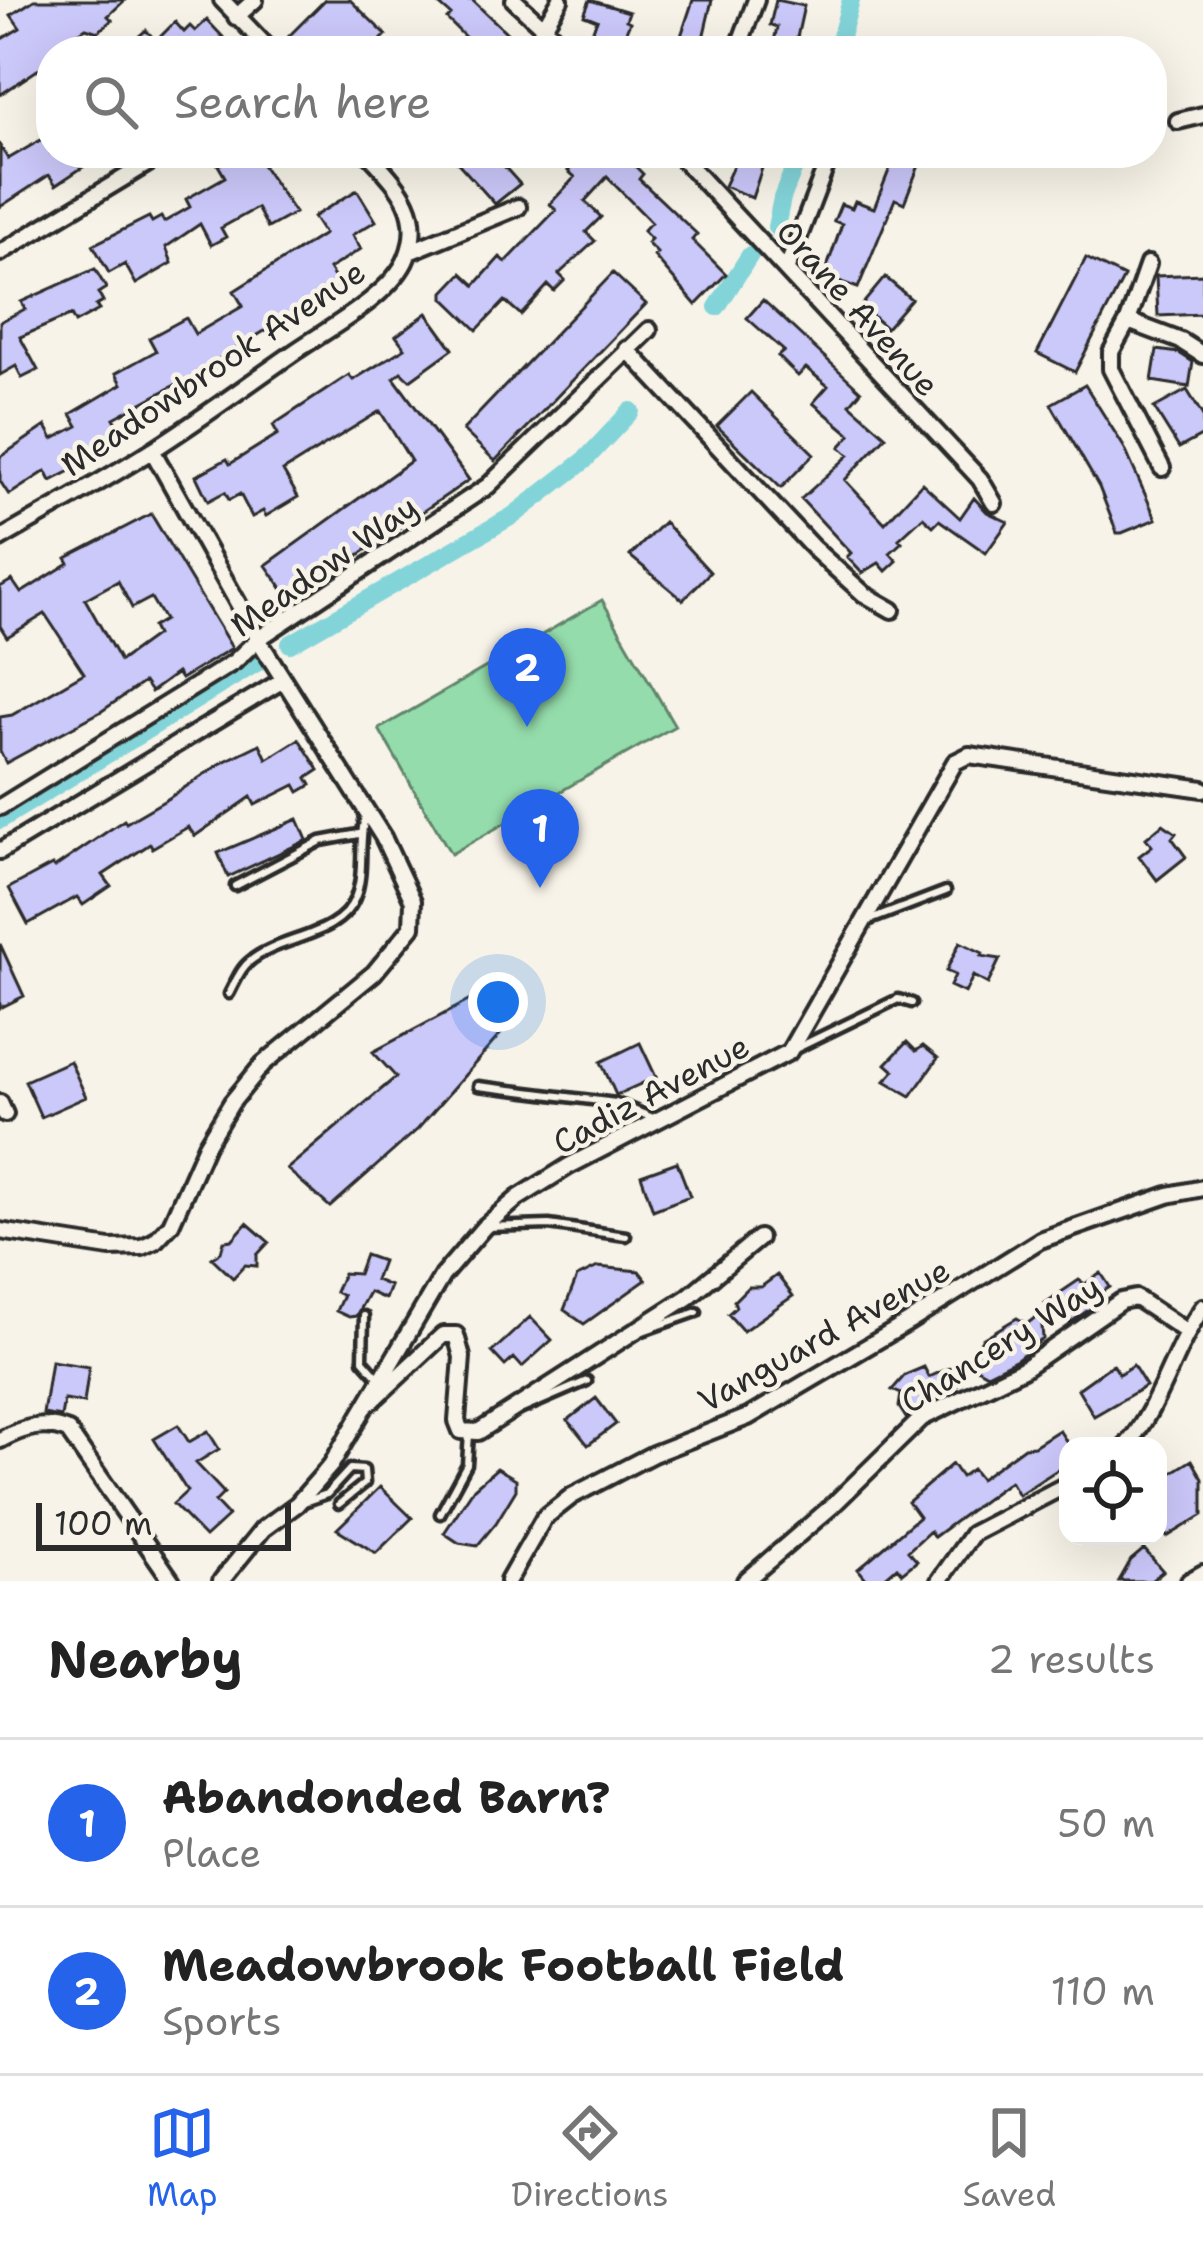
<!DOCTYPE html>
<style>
:root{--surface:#fff;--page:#f2f2f2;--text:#222;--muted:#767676;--line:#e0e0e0;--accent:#2563eb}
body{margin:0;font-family:"Shantell Sans",sans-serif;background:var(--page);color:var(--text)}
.controls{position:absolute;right:36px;bottom:36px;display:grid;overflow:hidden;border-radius:24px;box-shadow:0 12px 48px #0002}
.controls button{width:108px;height:108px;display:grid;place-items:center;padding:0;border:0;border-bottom:3px solid var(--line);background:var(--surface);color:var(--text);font:60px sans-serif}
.scale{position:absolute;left:36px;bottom:30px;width:255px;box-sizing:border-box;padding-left:12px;border:6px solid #2b2b2b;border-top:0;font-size:33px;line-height:42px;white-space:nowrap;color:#2b2b2b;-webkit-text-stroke:9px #f7f3e8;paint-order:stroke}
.you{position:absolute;left:498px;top:1002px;width:42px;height:42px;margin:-30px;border:9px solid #fff;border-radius:50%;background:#1a73e8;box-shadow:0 0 0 18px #1a73e833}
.badge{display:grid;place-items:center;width:78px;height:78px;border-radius:50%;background:var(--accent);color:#fff;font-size:39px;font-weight:700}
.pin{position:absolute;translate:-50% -99px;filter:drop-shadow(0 3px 6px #0008)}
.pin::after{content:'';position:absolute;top:63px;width:42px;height:36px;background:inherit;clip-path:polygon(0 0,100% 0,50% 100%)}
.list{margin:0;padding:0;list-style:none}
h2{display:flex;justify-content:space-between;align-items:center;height:156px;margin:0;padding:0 48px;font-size:51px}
h2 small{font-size:39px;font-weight:400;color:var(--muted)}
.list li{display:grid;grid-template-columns:78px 1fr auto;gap:36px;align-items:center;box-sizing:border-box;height:168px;padding:0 48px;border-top:3px solid var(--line)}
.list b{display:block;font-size:45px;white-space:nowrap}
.list p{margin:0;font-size:39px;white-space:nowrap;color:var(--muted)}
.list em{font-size:39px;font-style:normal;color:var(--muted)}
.icon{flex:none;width:66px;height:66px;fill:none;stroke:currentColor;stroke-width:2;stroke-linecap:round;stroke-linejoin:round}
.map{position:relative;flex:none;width:1203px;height:1581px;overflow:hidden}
.search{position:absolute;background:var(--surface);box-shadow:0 12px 48px #0002;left:36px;right:36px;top:36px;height:132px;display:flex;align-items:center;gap:30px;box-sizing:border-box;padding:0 42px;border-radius:48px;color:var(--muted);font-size:45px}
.sheet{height:492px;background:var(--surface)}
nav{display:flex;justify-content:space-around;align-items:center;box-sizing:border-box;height:168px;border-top:3px solid var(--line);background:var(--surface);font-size:33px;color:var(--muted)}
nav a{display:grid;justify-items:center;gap:6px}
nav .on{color:var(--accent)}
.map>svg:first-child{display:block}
.green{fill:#94dcab;stroke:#60846b;stroke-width:3}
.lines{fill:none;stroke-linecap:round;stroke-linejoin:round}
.canal{stroke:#83d4d9;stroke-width:18}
.building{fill:#cbc8fa;stroke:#2b2b2b;stroke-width:3;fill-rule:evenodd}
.service-casing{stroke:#2b2b2b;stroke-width:15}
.minor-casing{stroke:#2b2b2b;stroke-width:22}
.service{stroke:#f7f3e8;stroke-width:6}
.minor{stroke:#f7f3e8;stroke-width:14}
.labels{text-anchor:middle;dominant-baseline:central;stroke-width:9;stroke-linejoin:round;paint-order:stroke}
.street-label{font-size:33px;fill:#2b2b2b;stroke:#f7f3e8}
</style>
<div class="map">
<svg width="1203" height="1581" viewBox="0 0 1203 1581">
<rect width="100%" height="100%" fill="#f7f3e8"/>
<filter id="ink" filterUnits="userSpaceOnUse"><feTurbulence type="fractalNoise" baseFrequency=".00833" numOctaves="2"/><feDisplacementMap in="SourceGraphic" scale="24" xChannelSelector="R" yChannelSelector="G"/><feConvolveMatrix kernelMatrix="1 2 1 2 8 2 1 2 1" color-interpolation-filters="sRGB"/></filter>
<g filter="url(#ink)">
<path class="green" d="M602,600l73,126 -224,128 -72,-125z"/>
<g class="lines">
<path class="canal" d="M837,51l14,-51
M776,227l6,-29 18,-45
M717,307l33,-52
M290,644l224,-129 70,-54 47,-50
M0,820l258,-158"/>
</g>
<path class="building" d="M34,0h91l-17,16 4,4 -14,12 -12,-4 -23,15 6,8h-18v10l-51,34v-55l20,-12 -9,-13z
M325,0h25l36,35 -7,7 8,9h-83l-15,-15z
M434,0h38l54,51h-47l-32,-32 4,-4z
M590,0l39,12 -3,8 4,2 -8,19 23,10h-44l3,-6 -15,-6 8,-19 -13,-5z
M693,0h19l-12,51h-24z
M776,0l28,6 -10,45h-22l5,-24 -7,-2z
M207,20l29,31h-114l24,-21 10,11 19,-19 9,10 6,-6 5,5z
M51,134v19h27l8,12 -30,20 -7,-10 -49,32v-61l8,13z
M239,153h15l41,60 -27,15 -11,-20 -36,20 5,9 -15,8 -11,-21 -34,23 6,16 -36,21 -11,-20 -16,9 -16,-28 56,-28 3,5 9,-5 3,5 26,-15 -4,-8 39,-22 -7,-12z
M449,153h43l28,31 -25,20z
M585,153h37l21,21 -4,5 58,55 -5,6 34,34 -30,31 -42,-49 3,-3 -10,-10 4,-4 -8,-8 8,-9 -44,-45 -22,24 16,16 -15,15 9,9 -36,33 6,6 -11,11 -6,-6 -27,30 -16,-14 -28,29 -33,-32v-6l18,-19 13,12 25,-28 6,5 50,-52 -6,-6 25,-27 -7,-6z
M739,153h28l-15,45 -28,-12z
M896,153h28l-20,50 -9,-4 -37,89 -34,-12 18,-52 -8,-3 7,-17 11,4 3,-7 19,7z
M357,190l19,31 -24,14 9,14 -32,20 10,16 -128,79 3,5 -25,14 4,7 -12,7 -6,-12 -61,33 9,15 -34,21 3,6 -41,21 -5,-10 -37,24 -9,-14v-24l46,-31 7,13 25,-13 -7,-12 51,-30 -6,-11 40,-22 -7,-13 37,-20 9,16 48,-28 -9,-15 90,-57 -11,-17z
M1086,258l38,19 -49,95 -38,-19z
M95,269l11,19 -8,5 5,9 -7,4 3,4 -24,13 -4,-8 -51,22 18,33 -16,8 -6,-12 -16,9v-53l25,-13 -4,-7z
M613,273l33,31 -151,157 -32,-31z
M1203,274v40l-45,2 -2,-40z
M885,277l26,22 -25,29 -25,-22z
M763,300l98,91 -11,13 36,32 -41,44 40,43 37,-40 38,35 14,-20 13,14 21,10 -22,31 -47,-33 -6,6 -10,-9 -24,22 3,3 -12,11 7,8 -11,10 -7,-8 -17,10 -15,-16 4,-4 -50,-54 48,-44 -9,-8 11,-12 -38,-32 15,-17 -22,-18 -8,8 -20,-20 6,-5 -37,-33z
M427,313l26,36 -43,31 -9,-8 -7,6 75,102 -178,121 -25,-36 145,-104 -31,-50 -97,60 15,26 -32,19 -3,-5 -11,6 -12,-23 -11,6 -4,-8 -17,9 -12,-25 31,-17 3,5 48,-30 -5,-9 76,-50 4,5 52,-32 -9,-12z
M1157,350l22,3 14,9 -4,25 -37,-6z
M1085,385l39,62 32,72 -34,14h-5l-18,-46 -48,-83z
M1187,390l16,26v19l-24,13 -25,-40z
M751,392l63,62 -33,34 -64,-62z
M151,514l81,134 -51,31 -4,-6 -26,19 -7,-10 -42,29 -96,52 -6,-12v-34l12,-2 72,-42 -39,-59 -38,23 -7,-11v-39l12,-7 9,13 48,-30 -3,-5zM118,581l14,27 19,-10 13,22 -12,7 4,8 -36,26 -35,-62z
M664,522l46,50 -27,28 -53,-44z
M299,739l20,31 -12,8 4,7 -12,7 -4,-7 -40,20 -4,-8 -56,39 -7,-9 -36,21 -2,-4 -47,31 8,11 -28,19 -6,-8 -49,27 -19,-36 43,-23 2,3 70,-48 2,3 43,-25 54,-36 37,-18 7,15z
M298,819l9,21 -79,37 -10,-24z
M1163,824l13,9 -4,5 14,19 -29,23 -18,-24 13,-10 -6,-8z
M960,942l23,11 -2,3 19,3 -12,25 -15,-8 -8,17 -15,-7 5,-11 -9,-4z
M0,944l24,52 -24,12z
M472,999l32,31 -86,99 -88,78 -43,-38 109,-92 -23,-25z
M907,1042l9,9 7,-5 15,12 -27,38 -26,-15 9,-10 -8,-7z
M640,1043l16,34 -40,18 -15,-33z
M70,1061l16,36 -45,20 -16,-36z
M677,1162l13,34 -37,14 -12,-35z
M247,1223l22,19 -12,13v11l-12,-1 -12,13 -21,-20 9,-6 3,-11 8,-1z
M365,1255l17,6 -7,19 15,6 -5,13 -16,-7 -13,24 -7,1 -13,-6 7,-16 -8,-3 8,-19 15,1z
M598,1267l41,4 7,9 -62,44 -20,-14 13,-33z
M1101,1273l9,14 -14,9 4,6 -30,21 -25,-20 34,-23 6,4z
M777,1275l16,21 -50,35 -15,-17 8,-7 -2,-6 14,-14h13z
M1041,1313l2,26 -26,20 -30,15 -19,-11 14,-24 35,-21 10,6z
M530,1317l22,23 -30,27 -8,-9 -9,8 -13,-14z
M51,1361l38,6 -5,36 -20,-3 -3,17 -18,-3z
M1113,1364l6,10 14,-9 13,21 -52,30 -16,-27z
M954,1366l7,16 -55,36 -7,-11 2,-13 -9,-4 13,-15 19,-8 5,10z
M596,1398l20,26 -28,21 -20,-25z
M178,1425l11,17 19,-11 11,18 -23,14 28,30 -9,9 13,14 -23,21 -32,-33 14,-13 -33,-52z
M1059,1430l9,14v19l-50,32 -8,-14 -76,56 -4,-6 -22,20 9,10 -15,12 -5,-6 -16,14h-13l-10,-12 61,-52 -11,-15 44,-38 9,13 11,-8 8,10 44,-32 10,-1z
M1192,1460l11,19v36l-36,22 -9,-15v-41z
M497,1468l19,11v11l-20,33 -19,23 -18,-3 -15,-10 30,-45z
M380,1487l32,31 -36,35 -39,-24z
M1144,1549l19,22 -12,10h-32l12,-21z"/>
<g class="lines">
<defs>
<path id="service" d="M235,886l86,-45 38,-7
M865,922l81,-31
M229,994c6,-11 11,-25 20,-32 30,-26 90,-24 106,-64 11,-27 2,-57 11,-85
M793,1050l105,-51 14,4
M478,1086l138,17 42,17
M488,1227l61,-2 77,11
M364,1316l-1,44 16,18
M643,1331l54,-19
M522,1409l65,-28
M301,1503l26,-9 23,-25 14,1 1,13 -26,21
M440,1514l27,-50 2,-30"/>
<path id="minor" d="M222,0l49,51
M514,0l55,51
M236,17l19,-17
M544,27l16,-27
M737,51l19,-51
M1178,121l25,-6
M677,153l303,326 14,24
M409,252l109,-45
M0,253l165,-100
M1148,264l-20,57 53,20 22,14
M787,268l44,-115
M1128,321l-17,31v17l51,99
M627,349l186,199 51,46 28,16
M0,539c50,-29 102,-57 151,-88 49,-31 97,-67 145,-100 32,-22 97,-57 111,-94 18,-46 -10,-72 -39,-104
M0,807l234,-145 24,-23 230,-153 161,-156
M0,851l283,-171
M0,1103l5,11
M0,1231l110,17 32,-1 13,-6 16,-17 35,-79 26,-43 31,-38 111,-91 38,-46 1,-26 -30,-64 -125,-198 -106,-189
M372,1401l71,-66h13l6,22 -5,64 4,10 17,1 210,-135 71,-59
M0,1440c22,-12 44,-19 68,-9l104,150
M1126,1446c35,-41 46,-95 77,-139
M221,1581l42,-52 34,-25 34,-39 111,-189 42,-49 34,-29 51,-32 220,-114 166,-290 14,-7 234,34
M508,1581l36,-63 28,-22 81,-42 95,-37 161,-95 131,-82 128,-45 35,-7
M745,1581l86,-74 91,-89 101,-49 98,-68 15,-3 51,34
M939,1581l33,-47 96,-50
M1189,1581l14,-8"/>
</defs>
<use href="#service" class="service-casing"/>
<use href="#minor" class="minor-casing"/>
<use href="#service" class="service"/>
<use href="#minor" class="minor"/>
</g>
</g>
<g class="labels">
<g class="street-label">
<text transform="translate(858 308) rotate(48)">Orane Avenue</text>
<text transform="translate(213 368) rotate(-34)">Meadowbrook Avenue</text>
<text transform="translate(324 566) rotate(-35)">Meadow Way</text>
<text transform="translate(651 1094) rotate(-28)">Cadiz Avenue</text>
<text transform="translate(824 1335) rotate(-29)">Vanguard Avenue</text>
<text transform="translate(1001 1344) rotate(-32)">Chancery Way</text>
</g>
</g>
</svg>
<div class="controls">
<button><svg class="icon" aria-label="locate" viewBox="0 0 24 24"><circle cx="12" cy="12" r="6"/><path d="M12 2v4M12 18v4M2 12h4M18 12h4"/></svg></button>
</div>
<div class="scale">100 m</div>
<div class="you"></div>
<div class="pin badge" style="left:540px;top:888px">1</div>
<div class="pin badge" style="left:527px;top:727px">2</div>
<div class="search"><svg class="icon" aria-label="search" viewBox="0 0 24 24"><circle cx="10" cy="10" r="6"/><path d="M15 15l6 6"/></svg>Search here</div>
</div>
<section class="sheet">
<h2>Nearby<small>2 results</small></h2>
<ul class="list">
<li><span class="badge">1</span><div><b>Abandonded Barn?</b><p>Place</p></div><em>50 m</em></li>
<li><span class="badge">2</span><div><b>Meadowbrook Football Field</b><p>Sports</p></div><em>110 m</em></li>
</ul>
</section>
<nav>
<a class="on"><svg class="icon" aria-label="map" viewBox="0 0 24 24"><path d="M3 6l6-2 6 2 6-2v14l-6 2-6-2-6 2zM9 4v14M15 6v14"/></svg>Map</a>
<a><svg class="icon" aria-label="directions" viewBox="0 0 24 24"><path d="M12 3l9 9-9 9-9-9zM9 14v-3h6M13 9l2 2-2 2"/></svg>Directions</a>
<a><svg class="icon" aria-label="saved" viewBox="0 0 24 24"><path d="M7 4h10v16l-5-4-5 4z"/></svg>Saved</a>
</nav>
